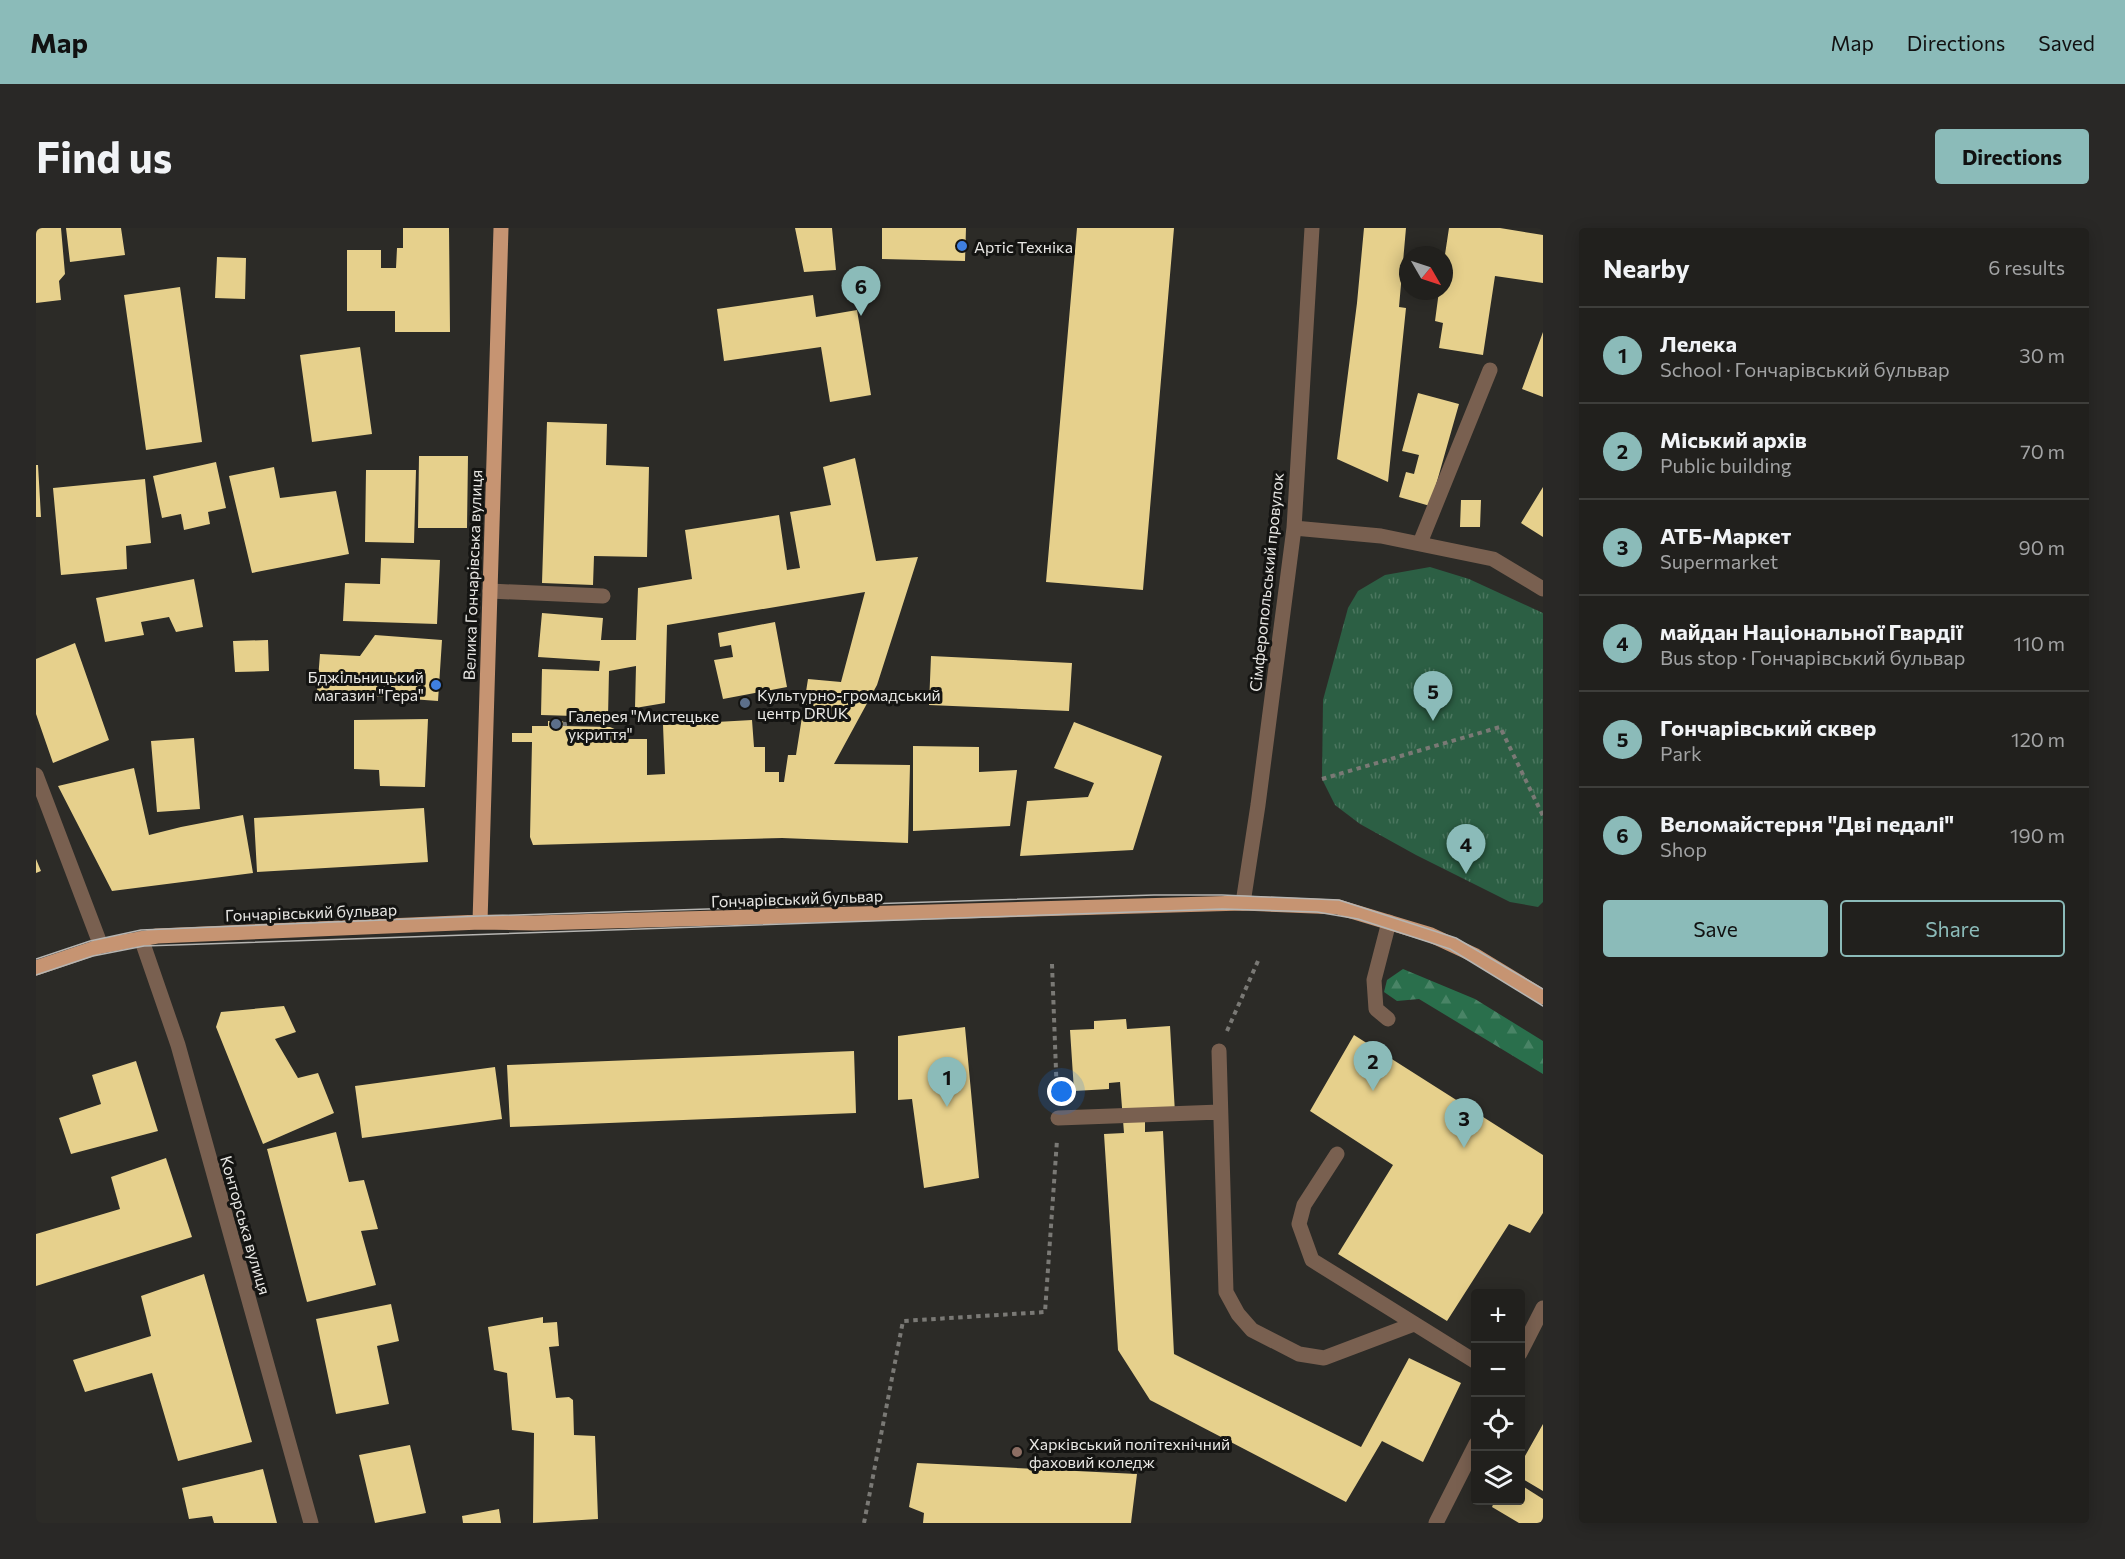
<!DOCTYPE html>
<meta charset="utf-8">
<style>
:root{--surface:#21201d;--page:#292826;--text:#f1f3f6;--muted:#a2a3a4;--line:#3e3e3b;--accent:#8bbbb9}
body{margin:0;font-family:Commissioner,sans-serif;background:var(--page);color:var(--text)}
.controls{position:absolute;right:18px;bottom:18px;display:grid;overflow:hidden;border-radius:6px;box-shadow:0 3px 15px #0003}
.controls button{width:54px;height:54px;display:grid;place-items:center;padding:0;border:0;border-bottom:2px solid var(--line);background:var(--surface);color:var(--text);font:30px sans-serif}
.compass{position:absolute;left:1363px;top:18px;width:54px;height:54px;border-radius:50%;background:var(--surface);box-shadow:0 3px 15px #0003;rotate:129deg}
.you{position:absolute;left:1026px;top:864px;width:21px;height:21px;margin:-15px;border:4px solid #fff;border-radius:50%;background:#1a73e8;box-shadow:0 0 0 9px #1a73e833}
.badge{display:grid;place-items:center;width:39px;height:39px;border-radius:50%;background:var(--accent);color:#111;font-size:20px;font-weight:700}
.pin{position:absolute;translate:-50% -50px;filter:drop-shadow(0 2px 3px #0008)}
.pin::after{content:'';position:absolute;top:32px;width:21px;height:18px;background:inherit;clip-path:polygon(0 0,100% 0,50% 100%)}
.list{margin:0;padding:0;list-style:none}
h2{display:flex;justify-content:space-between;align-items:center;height:78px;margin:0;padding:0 24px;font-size:26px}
h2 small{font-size:20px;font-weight:400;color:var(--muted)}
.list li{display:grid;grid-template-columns:39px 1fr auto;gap:18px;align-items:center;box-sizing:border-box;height:96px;padding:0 24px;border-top:2px solid var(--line)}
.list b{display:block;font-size:22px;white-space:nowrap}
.list p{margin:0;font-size:20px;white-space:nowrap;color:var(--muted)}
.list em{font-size:20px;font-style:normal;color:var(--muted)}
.actions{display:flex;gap:12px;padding:18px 24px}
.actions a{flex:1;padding:14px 0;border:2px solid var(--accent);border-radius:6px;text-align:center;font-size:21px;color:var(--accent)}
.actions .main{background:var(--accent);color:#111}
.icon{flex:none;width:33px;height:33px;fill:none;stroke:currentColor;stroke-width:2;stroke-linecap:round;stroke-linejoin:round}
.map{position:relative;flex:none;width:1507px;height:1295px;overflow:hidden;border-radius:6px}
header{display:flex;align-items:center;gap:36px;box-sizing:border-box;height:84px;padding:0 30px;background:var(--accent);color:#111}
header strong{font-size:28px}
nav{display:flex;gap:33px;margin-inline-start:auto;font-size:21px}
.intro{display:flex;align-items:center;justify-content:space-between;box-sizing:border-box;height:144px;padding:0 36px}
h1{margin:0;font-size:42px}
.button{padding:15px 27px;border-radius:6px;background:var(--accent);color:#111;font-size:21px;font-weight:700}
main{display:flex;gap:36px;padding:0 36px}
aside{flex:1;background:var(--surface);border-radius:6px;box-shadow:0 3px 15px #0003}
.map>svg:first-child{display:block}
.forest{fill:url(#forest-firs)}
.park{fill:url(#park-tufts)}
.building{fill:#e6d08c}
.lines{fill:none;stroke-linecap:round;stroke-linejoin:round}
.path{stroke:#7a7975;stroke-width:4;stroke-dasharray:4.5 4.5;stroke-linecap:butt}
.minor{stroke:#796050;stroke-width:15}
.major{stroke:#c69472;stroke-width:15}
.tram{stroke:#b6b5b2;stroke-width:1.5}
.shop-dot{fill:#3f7fe0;stroke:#141412;stroke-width:2}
.service-dot{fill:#5c6f8a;stroke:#141412;stroke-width:2}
.education-dot{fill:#8d6e63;stroke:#141412;stroke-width:2}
.labels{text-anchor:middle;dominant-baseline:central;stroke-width:6;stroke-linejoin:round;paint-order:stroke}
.poi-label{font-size:16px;fill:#e8e7e4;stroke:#141412;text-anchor:start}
.street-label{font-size:16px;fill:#e8e7e4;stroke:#141412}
</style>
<header>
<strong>Map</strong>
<nav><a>Map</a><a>Directions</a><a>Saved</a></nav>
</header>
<div class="intro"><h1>Find us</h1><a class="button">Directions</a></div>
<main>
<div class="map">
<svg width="1507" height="1295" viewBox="0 0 1507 1295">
<defs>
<pattern id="forest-firs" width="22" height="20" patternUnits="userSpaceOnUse" patternTransform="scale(1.5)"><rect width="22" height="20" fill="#2a6f4c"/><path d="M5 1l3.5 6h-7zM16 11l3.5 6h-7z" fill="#498466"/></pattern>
<pattern id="park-tufts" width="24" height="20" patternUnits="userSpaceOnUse" patternTransform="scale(1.5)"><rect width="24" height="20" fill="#2c5f44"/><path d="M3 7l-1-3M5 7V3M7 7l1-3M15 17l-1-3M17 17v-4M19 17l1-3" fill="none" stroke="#4b765f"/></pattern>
</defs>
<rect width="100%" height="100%" fill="#2c2b27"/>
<path class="forest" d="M1367,741l72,30 68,42v33l-124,-75 -22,2 -13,-9 3,-12z"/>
<path class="park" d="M1394,339l39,12 74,34v289l-5,5 -28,-5 -94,-47 -56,-31 -25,-19 -13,-26 1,-79 25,-92 10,-17 27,-16z"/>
<path class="building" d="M0,0h25l4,46 -6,7 2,19 -25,3z
M30,0h55l4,27 -55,7z
M367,0h46l1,104h-55v-21h-48v-61h34v18h15l1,-20h6z
M759,0h37l4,42 -32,2z
M846,0h84l-1,33 -83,-2z
M1041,0h97l-31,362 -97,-8z
M1328,0h42l-7,79 7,1 -18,174 -51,-23 20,-156z
M1413,0h51l43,7v48l-48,-7 -12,79 -44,-7 4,-25 -8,-2 4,-30h5v-30z
M181,29l29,1 -1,41 -30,-1z
M144,59l22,155 -56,8 -22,-155z
M777,67l3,22 41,-7 14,85 -41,7 -9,-55 -97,14 -7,-52z
M1507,104v65l-21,-8z
M324,119l12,87 -60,8 -12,-87z
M1382,165l41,11 -29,102 -31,-9 7,-25 8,2 5,-19 -17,-4z
M511,194l60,2 -1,41 43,2 -2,90 -53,-1 -1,29 -51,-2z
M383,228h49l-1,72h-49z
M819,230l21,103 42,-4 -41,128 -43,79 76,1 -2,78 -126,-5 -249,7 -3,-8 2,-95h-20v-9h20v-7h16v-5h15l1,5 46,1 9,4 3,8h25v36l18,-1 -2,-49 89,-5 2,27h11v25h14v10h5l4,-27h8l12,-76 33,3 24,-90 -198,33 -2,78 -30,5 1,-42 -27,5 -1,46 -67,-2 1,-46 57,2 1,-10 -62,-4 4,-44 61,5 -2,22h35l2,-52 54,-9 -7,-49 94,-15 8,55 13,-2 -10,-56 41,-7 -8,-38z
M180,234l10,46 -18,4 2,12 -26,6 -3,-16 -19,4 -9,-42z
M0,237h2l3,52h-5z
M238,239l6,31 56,-7 13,63 -97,19 -23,-97z
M330,242h50l-2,73 -49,-1z
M109,251l6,64 -25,3 1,23 -66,6 -8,-87z
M1507,259v50l-22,-14z
M1425,272h20l-1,27h-20z
M345,330l59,2 -3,64 -94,-3 2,-38 35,1z
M158,351l9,48 -27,5 -7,-15 -28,5 3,13 -39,7 -9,-44z
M739,394l12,65 -64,12 -9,-39 19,-3 -2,-12 -11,2 -2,-14z
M339,407l67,5 -4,61 -121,-9 3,-38 40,2z
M232,412l1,31 -34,1 -2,-31z
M39,415l34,97 -56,23 -17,-49v-55z
M895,428l141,7 -3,48 -140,-6z
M392,491l-3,68 -45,-1 -1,-16 -25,-1v-49z
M1038,494l88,34 -29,94 -113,6 7,-55 61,-4 6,-14 -40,-15z
M158,510l6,71 -43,3 -6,-71z
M877,518l66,1v25l38,-2 -7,56 -97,5z
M98,540l15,67 32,-8 62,-12 10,58 -141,18 -54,-105z
M388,580l4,54 -171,10 -3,-54z
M0,631l5,12 -5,2z
M248,778l12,26 -21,7 23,39 20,-5 16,40 -71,31 -47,-117 5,-15z
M1090,791l1,10 43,-3 5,87 -30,2v17l18,-1 11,223 187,93 48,-89 52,25 -38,79 -41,-21 -36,61 -196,-102 -32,-50 -14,-216 20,-1 -4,-51 -11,1v6l-35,2 -4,-61 24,-1v-8z
M929,799l14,151 -55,10 -12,-89 -14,1v-64z
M1318,807l189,120v58l-13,20 -21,-9 -62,97 -109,-67 55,-89 -83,-54z
M818,823l2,62 -346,14 -3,-62z
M100,833l22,70 -87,23 -12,-36 42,-14 -9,-29z
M459,839l7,52 -140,19 -7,-52z
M300,904l13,50 15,-2 14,49 -17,2 15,54 -69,17 -40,-153z
M130,930l26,79 -156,49v-52l84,-25 -9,-32z
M168,1046l48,168 -74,19 -26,-88 -67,19 -12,-32 78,-24 -10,-40z
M355,1076l8,37 -22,5 12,58 -53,10 -20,-95z
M507,1089v6l14,-1 2,24 -10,1 7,51 13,-1 4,3 1,35 21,1 3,83 -65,4 1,-90 -22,-3 -5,-57 -13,-3 -6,-43z
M1507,1196v67l-22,-13v-15z
M374,1217l16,68 -51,10 -16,-68z
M881,1235l220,11 -6,49h-208l1,-10 -15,-6z
M227,1241l14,54h-63l-2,-7 -23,3 -7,-31z
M1485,1257l22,14v24h-24l-27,-16 3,-7h25z
M463,1281l2,14h-38l-1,-7z"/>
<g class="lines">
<path class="path" d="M527,496h4
M1286,551l178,-52 43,89
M1016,736l5,133
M1191,803l31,-70
M828,1295l39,-202 142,-9 12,-172"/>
<path class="minor" d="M1258,300l87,8 112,23 50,30
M1384,315l70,-173
M454,363l113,5
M0,547l65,171
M1207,675l15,-98 36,-277 18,-300
M105,710l37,107 133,478
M1352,791l-12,-10 -2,-29 15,-58
M1183,823l7,241 12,22 14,16 47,24 25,4 90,-34
M1022,890l162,-6
M1301,926l-33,51 -5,19 13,36 164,102
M1484,1125l23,-45
M1400,1295l40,-79"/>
<path class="major" d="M444,694l21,-694
M0,740l65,-22 56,-10 323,-14 54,1 221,-6 488,-14 95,4 93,28 43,20 69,42"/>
<path class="tram" d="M0,731l54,-18 51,-11 339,-14 674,-21h68l117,5 117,38 87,51
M0,747l57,-19 51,-10 1078,-37 95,3 41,7 92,30 93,57"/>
</g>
<g class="shop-dot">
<circle cx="926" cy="18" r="6"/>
<circle cx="400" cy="457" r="6"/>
</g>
<g class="service-dot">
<circle cx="709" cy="475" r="6"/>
<circle cx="520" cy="496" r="6"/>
</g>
<circle class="education-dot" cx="981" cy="1224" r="6"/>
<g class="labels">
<g class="poi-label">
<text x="938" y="18">Артіс Техніка</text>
<text x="388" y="448" text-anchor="end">Бджільницький<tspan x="388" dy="18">магазин "Гера"</tspan></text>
<text x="721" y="466">Культурно-громадський<tspan x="721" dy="18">центр DRUK</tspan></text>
<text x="532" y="487">Галерея "Мистецьке<tspan x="532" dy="18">укриття"</tspan></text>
<text x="993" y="1215">Харківський політехнічний<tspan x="993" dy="18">фаховий коледж</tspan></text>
</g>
<g class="street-label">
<text transform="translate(436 347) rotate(-88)">Велика Гончарівська вулиця</text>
<text transform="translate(1230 354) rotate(-84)">Сімферопольський провулок</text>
<text transform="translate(761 670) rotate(-2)">Гончарівський бульвар</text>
<text transform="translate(275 684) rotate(-2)">Гончарівський бульвар</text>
<text transform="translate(210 997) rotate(74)">Конторська вулиця</text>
</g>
</g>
</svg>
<div class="controls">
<button>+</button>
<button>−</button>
<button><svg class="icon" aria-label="locate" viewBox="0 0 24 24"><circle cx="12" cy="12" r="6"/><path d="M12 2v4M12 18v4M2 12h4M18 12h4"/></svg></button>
<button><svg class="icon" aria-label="layers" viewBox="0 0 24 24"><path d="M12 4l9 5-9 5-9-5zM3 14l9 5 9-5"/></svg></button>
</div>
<svg class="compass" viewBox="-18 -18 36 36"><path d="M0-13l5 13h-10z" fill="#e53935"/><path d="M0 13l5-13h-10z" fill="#a2a3a4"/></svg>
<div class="you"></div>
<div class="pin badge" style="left:911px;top:879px">1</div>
<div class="pin badge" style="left:1337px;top:863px">2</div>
<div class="pin badge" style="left:1428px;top:920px">3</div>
<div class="pin badge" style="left:1430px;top:646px">4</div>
<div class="pin badge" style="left:1397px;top:493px">5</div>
<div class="pin badge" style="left:825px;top:88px">6</div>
</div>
<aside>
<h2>Nearby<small>6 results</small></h2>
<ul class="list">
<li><span class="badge">1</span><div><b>Лелека</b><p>School · Гончарівський бульвар</p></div><em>30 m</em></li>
<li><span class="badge">2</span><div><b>Міський архів</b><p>Public building</p></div><em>70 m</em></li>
<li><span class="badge">3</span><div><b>АТБ-Маркет</b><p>Supermarket</p></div><em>90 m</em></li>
<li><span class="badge">4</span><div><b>майдан Національної Гвардії</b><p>Bus stop · Гончарівський бульвар</p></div><em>110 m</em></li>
<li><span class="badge">5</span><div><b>Гончарівський сквер</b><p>Park</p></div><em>120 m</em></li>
<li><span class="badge">6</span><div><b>Веломайстерня &quot;Дві педалі&quot;</b><p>Shop</p></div><em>190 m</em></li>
</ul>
<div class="actions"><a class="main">Save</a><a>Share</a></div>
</aside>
</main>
